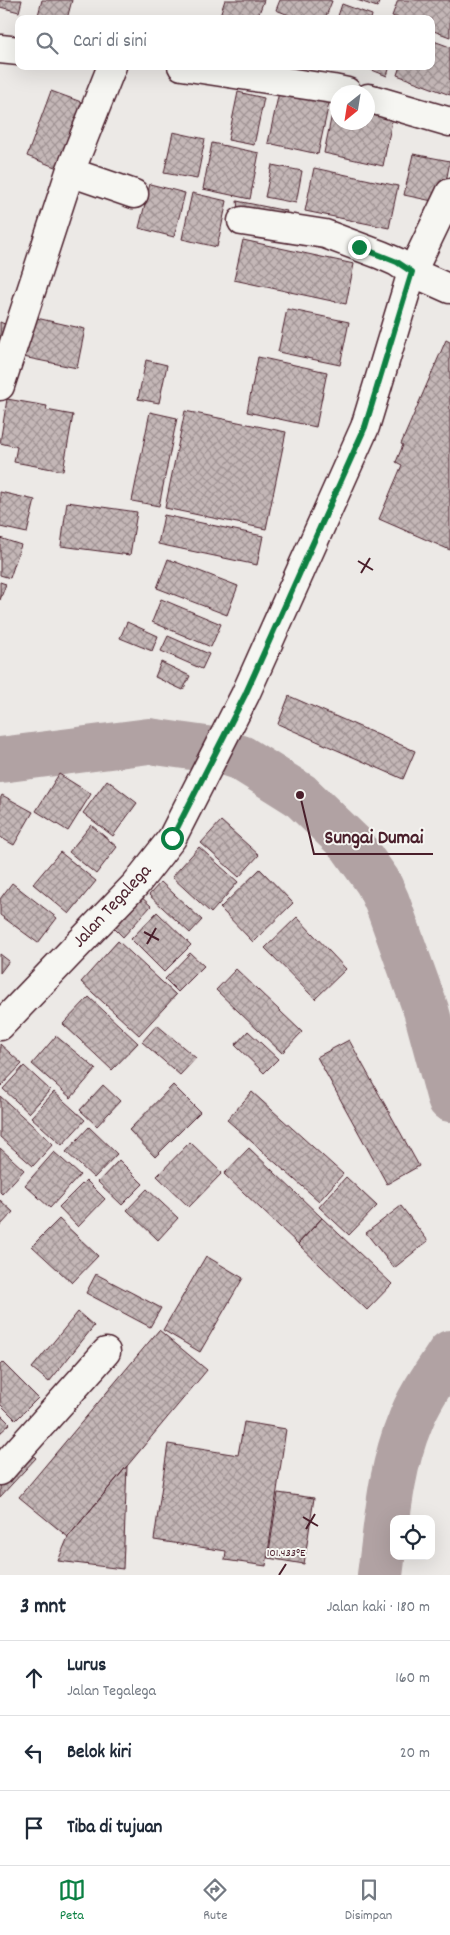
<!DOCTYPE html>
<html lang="id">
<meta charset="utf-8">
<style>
:root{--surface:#fff;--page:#f2f2f3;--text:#1f2937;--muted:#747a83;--line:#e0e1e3;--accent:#0b8043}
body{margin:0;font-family:Dekko,sans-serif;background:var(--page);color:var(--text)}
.controls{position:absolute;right:15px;bottom:15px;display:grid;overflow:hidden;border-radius:10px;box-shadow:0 5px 20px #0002}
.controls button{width:45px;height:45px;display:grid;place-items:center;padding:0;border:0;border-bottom:1px solid var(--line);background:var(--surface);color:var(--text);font:25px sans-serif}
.compass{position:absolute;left:330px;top:85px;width:45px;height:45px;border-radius:50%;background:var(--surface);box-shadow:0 5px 20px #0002;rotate:210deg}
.stop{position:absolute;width:15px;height:15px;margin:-11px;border:4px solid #0b8043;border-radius:50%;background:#fff}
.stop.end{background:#0b8043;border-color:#fff;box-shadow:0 1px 5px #0008}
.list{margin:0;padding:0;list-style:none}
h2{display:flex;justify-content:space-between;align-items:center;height:65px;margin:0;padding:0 20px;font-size:21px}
h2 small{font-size:16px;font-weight:400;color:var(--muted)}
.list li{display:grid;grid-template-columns:32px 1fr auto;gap:15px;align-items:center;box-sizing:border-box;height:75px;padding:0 20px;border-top:1px solid var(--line)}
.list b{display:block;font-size:19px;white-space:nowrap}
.list p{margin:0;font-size:16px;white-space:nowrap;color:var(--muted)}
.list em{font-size:16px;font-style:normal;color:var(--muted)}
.icon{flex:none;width:28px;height:28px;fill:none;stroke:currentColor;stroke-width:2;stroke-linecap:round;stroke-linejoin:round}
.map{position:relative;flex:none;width:450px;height:1575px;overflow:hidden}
.search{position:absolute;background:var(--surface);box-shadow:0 5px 20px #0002;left:15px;right:15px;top:15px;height:55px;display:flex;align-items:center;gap:12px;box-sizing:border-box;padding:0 18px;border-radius:10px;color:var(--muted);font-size:19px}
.sheet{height:290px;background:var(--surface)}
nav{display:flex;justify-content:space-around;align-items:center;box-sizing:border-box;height:70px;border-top:1px solid var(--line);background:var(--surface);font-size:14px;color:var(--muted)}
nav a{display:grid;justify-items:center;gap:2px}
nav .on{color:var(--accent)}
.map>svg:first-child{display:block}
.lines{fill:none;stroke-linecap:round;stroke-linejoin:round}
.river{stroke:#b1a2a3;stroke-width:46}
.building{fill:url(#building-cross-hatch);stroke:#4a1f2b}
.minor-casing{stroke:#4a1f2b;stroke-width:31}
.minor{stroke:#f6f6f2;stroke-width:28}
.route{stroke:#0b8043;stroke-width:6}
.ticks{fill:none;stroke:#4a1f2b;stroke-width:2}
.labels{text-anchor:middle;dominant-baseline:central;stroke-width:4;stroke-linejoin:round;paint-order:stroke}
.street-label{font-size:19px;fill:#4a1f2b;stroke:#f6f6f2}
.ticks-label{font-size:12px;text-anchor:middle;fill:#4a1f2b;stroke:#f6f6f2;stroke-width:4;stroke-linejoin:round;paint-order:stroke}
.leader{fill:none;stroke:#4a1f2b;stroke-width:2}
.callout-dot{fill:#4a1f2b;stroke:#f6f6f2;stroke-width:2}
.callout-label{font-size:20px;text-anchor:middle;font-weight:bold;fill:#4a1f2b;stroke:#f6f6f2;stroke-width:4;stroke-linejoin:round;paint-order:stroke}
</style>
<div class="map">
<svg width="450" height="1575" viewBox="0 0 450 1575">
<defs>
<pattern id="building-cross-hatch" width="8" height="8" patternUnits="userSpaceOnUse" patternTransform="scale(1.25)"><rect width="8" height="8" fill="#c4b7b7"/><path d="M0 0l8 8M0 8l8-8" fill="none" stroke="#a19495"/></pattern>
</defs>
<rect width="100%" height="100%" fill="#ece9e6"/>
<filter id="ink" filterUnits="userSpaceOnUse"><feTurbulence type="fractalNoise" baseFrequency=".02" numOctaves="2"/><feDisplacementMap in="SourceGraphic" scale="10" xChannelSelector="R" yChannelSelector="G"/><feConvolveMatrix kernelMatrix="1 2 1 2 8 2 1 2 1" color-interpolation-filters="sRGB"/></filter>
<g filter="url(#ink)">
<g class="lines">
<path class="river" d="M0,760l149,-19 71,10 21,7 59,37 51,49 27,38 9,20 39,108 24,89
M380,1575c7,-51 10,-105 30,-153 9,-25 26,-47 40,-69"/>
</g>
<path class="building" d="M0,0h22l-3,12 -19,-5z
M42,0h30l-5,19h-30z
M225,0h39l-7,19h-35l-3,-1z
M280,0h48l4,1 -7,18h-26l-23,-9z
M357,0h23l-3,7z
M398,0h52v37l-19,-7v-11h-30l-9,-3z
M342,4l30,11 -1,4h-34z
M431,40l19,7v48l-53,-20 3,-9h31z
M362,66h28l-3,10z
M51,91l33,12 -24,66 -33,-13z
M238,92l26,6 -10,47 -26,-5z
M279,92l50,11 -11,51 -50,-11z
M334,104h4v18h30v-11l25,5 -10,50 -59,-13z
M173,132l32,7 -8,40 -33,-6z
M212,143l47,10 -9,46 -47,-10z
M413,154l37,7 -8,42 -38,-8z
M272,165l30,6 -6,32 -31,-6z
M314,168l84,18 -9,42 -84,-17z
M150,184l35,9 -11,44 -35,-9z
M192,193l35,8 -10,46 -35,-8z
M237,201l50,10 -5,11 -43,-5z
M243,240l111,24 -8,40 -112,-24z
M287,309l62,13 -9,43 -62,-13z
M32,317l53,12 -8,39 -54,-11z
M0,322l7,3 -7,16z
M446,340l4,2v208l-71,-31 23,-54 -6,-3 7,-17 -2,-1z
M258,357l69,15 -11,55 -69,-15z
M146,360l21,5 -8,38 -21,-4z
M7,399l40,7 -1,4 27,5 -10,56 -49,-9 3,-15 -17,-4z
M185,411l101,21 -20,97 -101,-21z
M150,412l27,6 -18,88 -27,-5z
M0,492l35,8 -8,33 -27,-6z
M67,502l70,10 -7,43 -69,-9z
M164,515l99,21 -6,29 -99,-21z
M0,538l21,7 -11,33 -10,-3z
M168,559l70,27 -11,29 -70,-27z
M0,582l6,2 -6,16z
M161,599l60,25 -10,23 -59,-25z
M127,622l31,14 -6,15 -32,-13z
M168,636l41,18 -7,15 -41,-18z
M161,662l29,14 -7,14 -28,-13z
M289,696l126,55 -12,28 -125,-55z
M59,774l32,20 -23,37 -32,-20z
M107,780l30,23 -24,33 -30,-23z
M2,795l31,17 -19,33 -14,-8v-38z
M221,821l38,34 -20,22 -38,-34z
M91,825l26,22 -21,27 -27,-22z
M199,847l39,35 -27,31 -39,-36z
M60,852l36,29 -27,33 -36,-30z
M260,869l33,34 -40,39 -33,-34z
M161,882l41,38 -12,13 -41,-38z
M12,883l45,35 -19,25 -38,-28v-16z
M138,894l13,12 -28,31 -13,-13z
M157,912l34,33 -27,27 -33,-33z
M297,917l49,52 -31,30 -50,-51z
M118,941l58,54 -37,40 -58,-53z
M190,953l14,13 -26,26 -13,-13z
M0,954l9,7 -9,12z
M236,969l66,63 -20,21 -66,-63z
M89,997l49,46 -26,27 -49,-46z
M157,1025l39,33 -16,17 -38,-33z
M248,1031l30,28 -14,14 -29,-28z
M56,1036l40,33 -25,29 -39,-34z
M349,1040l70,126 -32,18 -70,-127z
M0,1044l22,20 -22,23z
M24,1066l26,24 -21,23 -26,-24z
M103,1085l17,16 -23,25 -17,-16z
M173,1085l27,27 -45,45 -26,-27z
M54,1092l31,28 -23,25 -31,-28z
M252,1092l91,82 -24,27 -92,-81z
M0,1096l53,48 -20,22 -33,-29z
M89,1127l28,27 -23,24 -28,-26z
M190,1142l32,31 -33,34 -32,-31z
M0,1148l24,22 -22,24 -2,-2z
M249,1148l73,70 -24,26 -74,-70z
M54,1152l26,23 -30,33 -25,-23z
M119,1160l24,24 -21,21 -24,-23z
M346,1177l31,29 -28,29 -30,-28z
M86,1180l19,19 -27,28 -19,-20z
M147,1189l31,29 -20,22 -31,-30z
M0,1200l13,12 -13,14z
M401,1206l27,35 -34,27 -28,-35z
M322,1218l70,66 -25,26 -69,-66z
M59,1219l39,37 -26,27 -40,-37z
M206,1256l37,22 -43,74 -37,-22z
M96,1274l65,34 -11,19 -64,-34z
M78,1312l16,14 -45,56 -17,-14z
M159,1330l48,40 -139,167 -49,-40z
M2,1362l36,36 -22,22 -16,-16v-40z
M0,1414l10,10 -10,9z
M244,1422l42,7 -20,137 -41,-6 1,-9 -72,-11 14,-96 70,11z
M24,1447l12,11 -36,39v-24z
M127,1466l-4,103 -65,-8 10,-24z
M278,1493l36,5 -10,66 -36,-6z"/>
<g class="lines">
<defs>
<path id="minor" d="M0,49l19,2
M182,66l151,23 14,3
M368,98l82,24
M70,172l64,22
M242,221l83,13 56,21 16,7 15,10 38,17
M0,386l70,-214 42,-106
M0,1026l136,-142 36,-46 73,-143 120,-268 47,-155 38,-79
M0,1471l106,-119"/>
</defs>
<use href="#minor" class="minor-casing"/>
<use href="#minor" class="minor"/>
</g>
</g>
<g class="lines" filter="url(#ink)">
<path class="route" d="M172,838l73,-143 120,-268 47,-155 -15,-10 -38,-15"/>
</g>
<path class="ticks" d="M358,561l15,9M361,573l9,-15M144,932l15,8M147,944l9,-16M303,1517l15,9M306,1529l9,-15M279,1575l7,-11"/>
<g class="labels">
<g class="street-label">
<text transform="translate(113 907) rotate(-47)">Jalan Tegalega</text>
</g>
</g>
<g class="ticks-label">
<text x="286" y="1556">101.433°E</text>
</g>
<path class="leader" d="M300 795L314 854H433"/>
<circle class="callout-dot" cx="300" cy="795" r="5"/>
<g class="callout-label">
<text x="374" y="843">Sungai Dumai</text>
</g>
</svg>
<div class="controls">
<button><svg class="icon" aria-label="locate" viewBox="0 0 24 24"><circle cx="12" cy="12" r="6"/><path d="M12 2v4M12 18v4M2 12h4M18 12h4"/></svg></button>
</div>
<svg class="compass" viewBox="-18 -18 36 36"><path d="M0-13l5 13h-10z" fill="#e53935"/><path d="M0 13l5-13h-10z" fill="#747a83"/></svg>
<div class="stop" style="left:172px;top:838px"></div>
<div class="stop end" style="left:359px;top:247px"></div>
<div class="search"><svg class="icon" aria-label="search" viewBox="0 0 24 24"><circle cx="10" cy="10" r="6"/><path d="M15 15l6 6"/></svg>Cari di sini</div>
</div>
<section class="sheet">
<h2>3 mnt<small>Jalan kaki · 180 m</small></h2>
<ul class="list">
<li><svg class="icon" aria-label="ahead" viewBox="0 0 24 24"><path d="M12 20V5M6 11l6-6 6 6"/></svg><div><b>Lurus</b><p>Jalan Tegalega</p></div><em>160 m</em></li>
<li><svg class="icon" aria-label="left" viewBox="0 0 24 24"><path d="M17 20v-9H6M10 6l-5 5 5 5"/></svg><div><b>Belok kiri</b></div><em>20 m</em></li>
<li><svg class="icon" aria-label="arrive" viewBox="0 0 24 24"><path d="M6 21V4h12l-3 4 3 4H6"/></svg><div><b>Tiba di tujuan</b></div></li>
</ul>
</section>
<nav>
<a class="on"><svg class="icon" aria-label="map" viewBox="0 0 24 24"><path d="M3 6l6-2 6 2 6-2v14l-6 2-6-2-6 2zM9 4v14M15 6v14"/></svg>Peta</a>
<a><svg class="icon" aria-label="directions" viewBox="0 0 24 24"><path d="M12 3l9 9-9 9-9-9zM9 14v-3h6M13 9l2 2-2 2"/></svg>Rute</a>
<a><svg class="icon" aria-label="saved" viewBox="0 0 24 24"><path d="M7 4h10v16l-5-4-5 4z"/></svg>Disimpan</a>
</nav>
